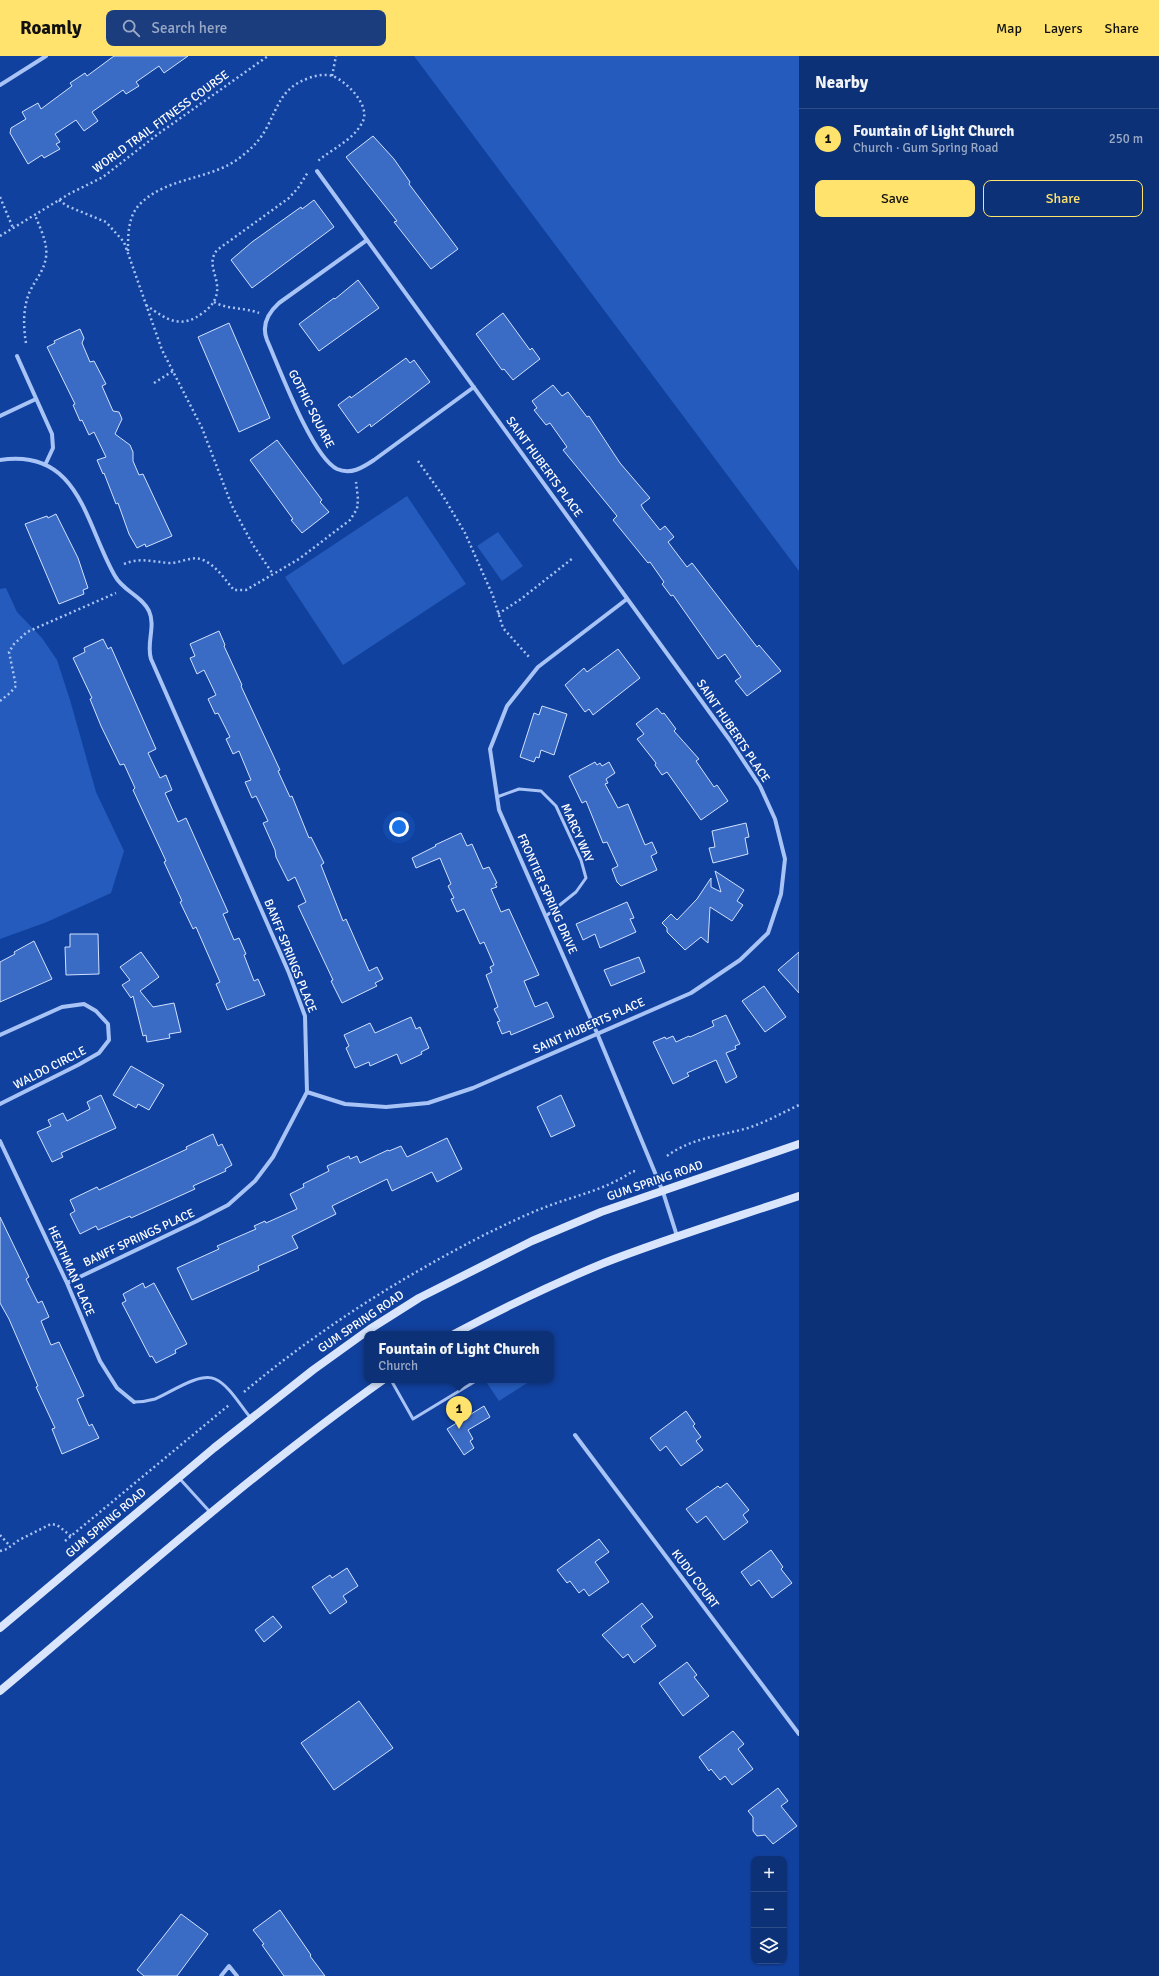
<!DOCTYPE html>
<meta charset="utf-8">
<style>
:root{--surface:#0d3176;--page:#1b3d7e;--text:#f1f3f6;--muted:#9aa9c5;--line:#2d4c88;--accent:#ffe36c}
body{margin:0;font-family:Signika,sans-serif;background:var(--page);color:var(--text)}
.controls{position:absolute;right:12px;bottom:12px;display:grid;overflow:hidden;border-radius:8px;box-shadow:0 1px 3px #0004}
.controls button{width:36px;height:36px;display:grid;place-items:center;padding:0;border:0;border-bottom:1px solid var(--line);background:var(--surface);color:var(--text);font:20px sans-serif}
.you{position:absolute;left:399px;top:771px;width:14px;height:14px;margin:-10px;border:3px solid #fff;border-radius:50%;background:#1a73e8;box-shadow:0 0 0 6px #1a73e833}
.badge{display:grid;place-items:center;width:26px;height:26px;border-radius:50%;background:var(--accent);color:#111;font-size:13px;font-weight:700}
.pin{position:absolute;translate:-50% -33px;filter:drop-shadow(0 1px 2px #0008)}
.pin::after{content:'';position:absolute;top:21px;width:14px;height:12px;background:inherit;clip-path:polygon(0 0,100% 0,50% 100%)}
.popup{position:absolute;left:364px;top:1275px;width:190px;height:52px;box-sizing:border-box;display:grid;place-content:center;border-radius:8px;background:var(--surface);filter:drop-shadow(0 1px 3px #0005);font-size:13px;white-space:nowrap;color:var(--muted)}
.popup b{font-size:15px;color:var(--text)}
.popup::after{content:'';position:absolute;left:50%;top:100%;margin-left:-8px;border:8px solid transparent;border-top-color:var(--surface)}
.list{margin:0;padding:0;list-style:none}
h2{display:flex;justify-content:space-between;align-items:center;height:52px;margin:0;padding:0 16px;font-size:17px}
h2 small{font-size:13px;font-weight:400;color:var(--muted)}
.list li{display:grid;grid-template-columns:26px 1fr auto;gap:12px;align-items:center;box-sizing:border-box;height:60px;padding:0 16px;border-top:1px solid var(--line)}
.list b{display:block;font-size:15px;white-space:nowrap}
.list p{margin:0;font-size:13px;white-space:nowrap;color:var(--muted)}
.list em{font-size:13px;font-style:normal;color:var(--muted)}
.actions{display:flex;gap:8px;padding:12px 16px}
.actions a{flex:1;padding:9px 0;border:1px solid var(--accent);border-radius:8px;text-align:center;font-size:14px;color:var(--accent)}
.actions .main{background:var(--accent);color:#111}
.icon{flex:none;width:22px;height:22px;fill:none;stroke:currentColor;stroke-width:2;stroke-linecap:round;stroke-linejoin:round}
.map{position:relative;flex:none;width:799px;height:1920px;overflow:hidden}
header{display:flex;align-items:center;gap:24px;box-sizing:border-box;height:56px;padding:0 20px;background:var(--accent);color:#111}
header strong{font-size:19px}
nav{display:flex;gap:22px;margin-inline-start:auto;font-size:14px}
.search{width:280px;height:36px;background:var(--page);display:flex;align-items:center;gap:10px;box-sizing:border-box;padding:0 14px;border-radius:8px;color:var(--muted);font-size:15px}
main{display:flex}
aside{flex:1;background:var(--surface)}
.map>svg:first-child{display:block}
.green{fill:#245bbc}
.building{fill:#3a6bc5;stroke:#d1e1fe}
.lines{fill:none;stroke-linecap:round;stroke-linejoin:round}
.path{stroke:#a8c3f5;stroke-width:2.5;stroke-dasharray:2 3;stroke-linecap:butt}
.lane{stroke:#a8c3f5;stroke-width:3}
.street{stroke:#a8c3f5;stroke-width:4}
.secondary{stroke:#d8e5fd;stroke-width:8}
.labels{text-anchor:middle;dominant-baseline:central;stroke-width:3.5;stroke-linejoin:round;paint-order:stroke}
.street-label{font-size:12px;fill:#fff;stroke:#11419e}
</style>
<header>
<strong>Roamly</strong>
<div class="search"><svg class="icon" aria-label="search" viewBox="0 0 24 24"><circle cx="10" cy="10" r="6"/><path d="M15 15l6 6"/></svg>Search here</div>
<nav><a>Map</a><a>Layers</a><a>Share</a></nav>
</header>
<main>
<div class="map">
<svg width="799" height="1920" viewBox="0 0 799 1920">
<rect width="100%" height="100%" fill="#11419e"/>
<path class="green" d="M414,0h385v515z
M407,440l59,88 -123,81 -58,-88z
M498,476l25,34 -21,15 -25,-35z
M6,532l11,24 25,26 15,22 13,40 26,92 28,59 -13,42 -64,29 -47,17v-350z
M485,1324h47l-33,21z"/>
<path class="building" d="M114,0h74l-24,17 -5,-7 -23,16 3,4 -13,8 -3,-4 -31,22 6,9 -14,10 -8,-11 -21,14 5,8 -4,2 4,5 -16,9 -2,-3 -14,9 -18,-31 1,-5 15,-9 -4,-7 16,-9 3,6 31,-23 -2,-3 15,-10 2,3z
M373,80l21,23 16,23 -1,2 49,65 -27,20 -37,-47 3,-1 -51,-64z
M314,144l20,27 -82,61 -21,-28 21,-18 49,-35 1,2z
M358,224l21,28 -60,43 -20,-27 35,-26 1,1z
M503,257l27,37 2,-2 8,11 -27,21 -9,-11 -2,1 -26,-36z
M229,267l41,95 -31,14 -41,-95z
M80,273l4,9 -2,5 8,19 4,-1 12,23 -4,2 11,25 6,1 3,7 -7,15 15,11 3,7v9l6,14 4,-1 29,62 -26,11 -1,-3 -8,4 -8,-14 -11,-31 -2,1 -12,-31 -1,1 -6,-14 9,-3 -12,-25 -5,3 -7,-15 -2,1 -7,-16 2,-1 -28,-57 8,-4 -1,-2z
M406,302l4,5 4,-3 16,22 -59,45 -1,-3 -12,9 -20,-28 12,-9 1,2z
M553,329l9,11 6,-4 19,25 2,-1 31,47 30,35 -9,7 3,5 16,20 5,-4 9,11 -6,5 19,25 5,-4 65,84 2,-2 22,26 -34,25 -12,-15 6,-4 -16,-23 -7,5 -45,-64 -2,1 -9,-12 2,-2 -14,-20 -2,1 -35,-43 4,-4 -54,-66 4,-3 -17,-24 -4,2 -12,-15 3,-2 -5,-7z
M277,384l45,60 -2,2 9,10 -27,21 -11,-13 2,-1 -43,-59z
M56,458l22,44 10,30 -5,2 1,4 -25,10 -34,-80 22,-8 1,2z
M219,575l6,14 -1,1 18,39 -1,1 39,84 -2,1 12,26 2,-1 17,42 2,-1 13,26 -3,2 22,56 3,-2 23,52 8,-4 6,12 -8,4 2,3 -35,17 -11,-22 2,-1 -35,-74 8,-4 -11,-25 -7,4 -12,-24 -1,-7 -12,-27 5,-2 -12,-25 -4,2 -7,-16 6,-2 -12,-29 -6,3 -7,-15 4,-2 -12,-24 -3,1 -7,-15 8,-4 -12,-25 -7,4 -7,-16 5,-2 -5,-12z
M103,583l5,10 3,-2 45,102 -8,4 12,25 6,-3 6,15 -7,3 13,29 8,-4 42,94 -5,2 11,26 5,-2 7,16 -2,1 10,26 4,-2 7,16 -38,15 -11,-26 4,-2 -24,-55 -3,2 -13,-27 2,-1 -18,-39 2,-1 -33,-71 2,-2 -11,-24 -4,1 -19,-39 -11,-27 2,-1 -19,-40 12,-6 -1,-4z
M618,593l22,29 -47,37 -4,-6 -4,3 -20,-27 19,-17 3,4z
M542,650l25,8 -13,41 -13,-5 -2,8 -3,-1 -2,5 -14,-5 14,-44 5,2z
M657,652l5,6 2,-1 12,16 -2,2 25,28 -3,2 18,26 3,-2 11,16 -27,19 -34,-48 -5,3 -7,-10 1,-2 -19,-24 7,-5 -8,-10z
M595,706l2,3 3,-2 2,3 7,-4 6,11 -9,6 2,4 -3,1 13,24 10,-4 17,41 7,-3 5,11 -6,3 6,14 -36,16 -4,-4 -5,-13 6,-3 -11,-24 -4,1 -17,-42 -4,2 -13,-27z
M746,767l3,14 -4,1 3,16 -35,9 -4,-15 6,-1 -3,-16z
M461,777l6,13 5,-2 11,25 6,-2 8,16 -2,1 2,3 -6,2 10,23 8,-3 30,66 -15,6 11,26 12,-5 7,15 -43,18 -1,-4 -8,3 -5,-12 3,-1 -6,-12 4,-2 -12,-32 6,-3 -2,-5 4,-2 -10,-23 -4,2 -16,-35 -7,3 -6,-13 3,-1 -6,-12 3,-2 -11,-26 -24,10 -4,-10 24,-12 -1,-1z
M715,815l29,19 -7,11 6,4 -11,16 -22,-14 -2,36 -7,-6 -16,13 -18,-18v-4l-5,-5 9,-9 6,6 20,-21 14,-21v9l10,5z
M627,846l7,16 -4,1 6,13 -36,16 -5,-14 -12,6 -7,-16z
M70,878h28l1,40 -33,1 -1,-28h5z
M34,885l18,38 -52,23v-40l15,-8 -1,-2z
M141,896l18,25 -19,14 13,16 21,-4 7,29 -12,2 1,4 -23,4 -1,-7 -3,1 -10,-40 -2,2 -9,-13 8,-5 -10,-13z
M799,896v41l-21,-23z
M639,901l6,15 -34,14 -7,-16z
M764,930l22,31 -21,15 -23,-31z
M726,959l14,29 -5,2 1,3 -10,4 11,24 -11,6 -10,-23 -29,13 2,3 -16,8 -20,-42 12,-5 1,2 7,-3 3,6 13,-6 1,1 24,-11 -2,-5z
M411,961l5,12 4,-2 9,21 -8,4 1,2 -21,10 -4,-10 -27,12 -1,-4 -14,6 -9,-20 3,-2 -5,-11 26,-12 5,10z
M131,1010l33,19 -15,25 -11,-6 -2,4 -23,-13z
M101,1039l15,33 -55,25 2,4 -11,5 -15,-30 14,-6 -3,-6 15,-7 4,8 23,-12 -3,-7z
M561,1039l14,31 -24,11 -14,-30z
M213,1078l5,12 4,-2 10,21 -7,4 1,2 -33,15 2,3 -64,29 -1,-2 -32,14 -2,-4 -16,8 -10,-20 5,-3 -5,-11 27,-13 2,3 88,-41 -1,-2z
M447,1082l15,31 -25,13 -5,-10 -40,19 -5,-12 -55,27 4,8 -44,22 6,12 -40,18 1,4 -67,30 -15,-32 42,-19 -2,-3 39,-17 -2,-3 11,-5 1,2 31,-14 -7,-15 14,-7 -1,-3 26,-13 -2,-5 22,-10 1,3 7,-3 3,7 28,-13 1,1 12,-5 6,11z
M0,1161l29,60 -3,2 12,24 4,-2 7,16 -8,4 10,24 8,-3 25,54 -7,3 12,27 3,-2 7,14 -37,16 -10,-25 3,-1 -19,-41 2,-1 -29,-67 -9,-16z
M143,1227l2,5 9,-5 33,61 -12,6 1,3 -20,10 -4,-7 -2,1 -28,-54 4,-2 -3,-7z
M484,1350l6,11 -22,13 5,9 -3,2 4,7 -10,7 -17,-26z
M686,1355l9,13 -2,2 8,11 -5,4 7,9 -22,16 -15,-20 -6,5 -10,-13z
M727,1427l22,27 -6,5 5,7 -24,18 -18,-24 -9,7 -11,-14 32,-23 2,2z
M599,1483l10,13 -14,10 14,20 -20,14 -5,-7 -5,4 -9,-12 -3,2 -10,-13z
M771,1494l12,17 -2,2 11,14 -20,15 -13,-18 -8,6 -10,-14z
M347,1512l11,18 -15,10 4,6 -17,12 -18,-27 18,-12 2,3z
M642,1547l11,14 -12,9 15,20 -22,17 -6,-9 -5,4 -21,-23z
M273,1560l9,11 -18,15 -9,-12z
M687,1606l10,13 -3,2 15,19 -26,20 -24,-33z
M359,1645l34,47 -59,42 -33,-47z
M733,1675l11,13 -6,5 15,20 -21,16 -7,-9 -5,4 -9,-11 -2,2 -10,-14z
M778,1732l10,13 -7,5 16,20 -24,18 -8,-9 -8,1 -4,-5v-14l-5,-6z
M280,1854l31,45 -1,1 15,20h-41l-22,-31 2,-1 -11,-14z
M181,1858l27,20 -31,42h-33l-7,-6z"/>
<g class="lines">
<path class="path" d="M332,20l4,-20
M0,141l13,31
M59,144l8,6 39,16 18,20 38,108 40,78 30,78 21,39 20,29
M0,180l69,-42 34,-17 55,-43 110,-78
M128,195c0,-17 0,-36 13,-48 28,-27 72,-23 101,-47 10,-8 18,-16 24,-27 13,-24 15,-41 43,-51 8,-3 17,-4 24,-2 14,6 37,29 30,45 -9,19 -30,27 -45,40
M214,246c14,8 30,5 45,11
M146,249c21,15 35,25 58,7 7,-5 12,-12 13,-20 2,-16 -11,-28 0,-42l72,-52 9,-10 10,-16
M26,287c-3,-18 -3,-36 4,-52 6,-12 14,-20 16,-34 2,-14 -6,-29 -11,-42
M154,327l19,-12
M418,405l25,35 22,37 28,63 10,32 26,29
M124,508c16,-7 29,-2 46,-1 11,0 23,-8 33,-3 14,6 22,20 31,30h12l53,-31 51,-39 7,-11 1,-10 -2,-17
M498,558l23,-15 52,-41
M0,645l10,-8 6,-7 -7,-34 5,-8 13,-12 89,-39
M667,1100c24,-18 53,-20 81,-28 18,-6 34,-15 51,-23
M244,1336c75,-63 159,-116 246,-160 17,-8 35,-17 53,-24 30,-12 63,-18 90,-37l5,1
M0,1479l10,11
M65,1485l164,-136
M0,1495l7,-2 12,-9 32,-16 6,1 14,11"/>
<path class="lane" d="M497,741l22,-8 22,2 15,15 25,54 5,18 -10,14 -30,24
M391,1324l22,39 61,-37 -2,-2
M134,1346c7,0 14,-1 21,-3 15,-6 44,-27 60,-20 14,6 25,26 35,38
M180,1423l30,33"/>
<path class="street" d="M0,29l46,-29
M367,184l-88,63c-11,10 -18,22 -12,37 12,27 45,117 70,129 14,6 25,-1 37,-9l100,-73
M17,300l35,78 1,14 -7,15
M0,360l36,-17
M0,404c80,-12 85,64 115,116 8,15 26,19 34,35 7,15 -3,33 2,48l138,314 16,43 2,76 -34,65 -18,24 -27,24 -31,16 -130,62
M627,543l-89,68 -31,39 -17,43 9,61 98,223 66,159 14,44
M0,979l62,-28 22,-3 12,7 12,13 1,16 -10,13 -21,12 -78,39
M307,1036l38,12 41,3 42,-4 45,-15 218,-95 49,-33 28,-27 13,-39 4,-35 -10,-40 -15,-33 -31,-47 -412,-568
M0,1085l67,142 33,78 17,27 17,14
M575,1379l224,299
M221,1920l8,-10 8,10"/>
<path class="secondary" d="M454,1278c49,-26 99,-50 150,-71 64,-25 130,-45 195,-67
M0,1572l214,-180 99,-78 57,-41 49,-31 113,-57 69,-29 198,-68
M0,1635c126,-106 249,-216 383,-311"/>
</g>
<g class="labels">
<g class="street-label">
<text transform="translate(161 66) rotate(-36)">WORLD TRAIL FITNESS COURSE</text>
<text transform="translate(311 353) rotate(63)">GOTHIC SQUARE</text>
<text transform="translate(544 411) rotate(54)">SAINT HUBERTS PLACE</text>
<text transform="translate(733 675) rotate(56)">SAINT HUBERTS PLACE</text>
<text transform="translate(577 777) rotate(66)">MARCY WAY</text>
<text transform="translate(547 838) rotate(66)">FRONTIER SPRING DRIVE</text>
<text transform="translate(290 900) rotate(68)">BANFF SPRINGS PLACE</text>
<text transform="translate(589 970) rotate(-24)">SAINT HUBERTS PLACE</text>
<text transform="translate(50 1012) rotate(-27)">WALDO CIRCLE</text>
<text transform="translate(655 1125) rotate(-19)">GUM SPRING ROAD</text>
<text transform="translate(139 1182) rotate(-25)">BANFF SPRINGS PLACE</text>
<text transform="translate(71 1215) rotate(66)">HEATHMAN PLACE</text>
<text transform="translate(361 1266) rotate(-34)">GUM SPRING ROAD</text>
<text transform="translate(106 1467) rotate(-40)">GUM SPRING ROAD</text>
<text transform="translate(695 1523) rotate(53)">KUDU COURT</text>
</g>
</g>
</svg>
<div class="controls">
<button>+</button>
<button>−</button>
<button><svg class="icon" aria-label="layers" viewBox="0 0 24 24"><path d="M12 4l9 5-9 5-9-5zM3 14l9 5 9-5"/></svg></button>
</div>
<div class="you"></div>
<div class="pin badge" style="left:459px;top:1373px">1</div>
<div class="popup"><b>Fountain of Light Church</b>Church</div>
</div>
<aside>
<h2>Nearby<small></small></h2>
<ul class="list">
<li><span class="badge">1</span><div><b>Fountain of Light Church</b><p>Church · Gum Spring Road</p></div><em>250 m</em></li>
</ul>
<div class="actions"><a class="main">Save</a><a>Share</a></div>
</aside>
</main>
